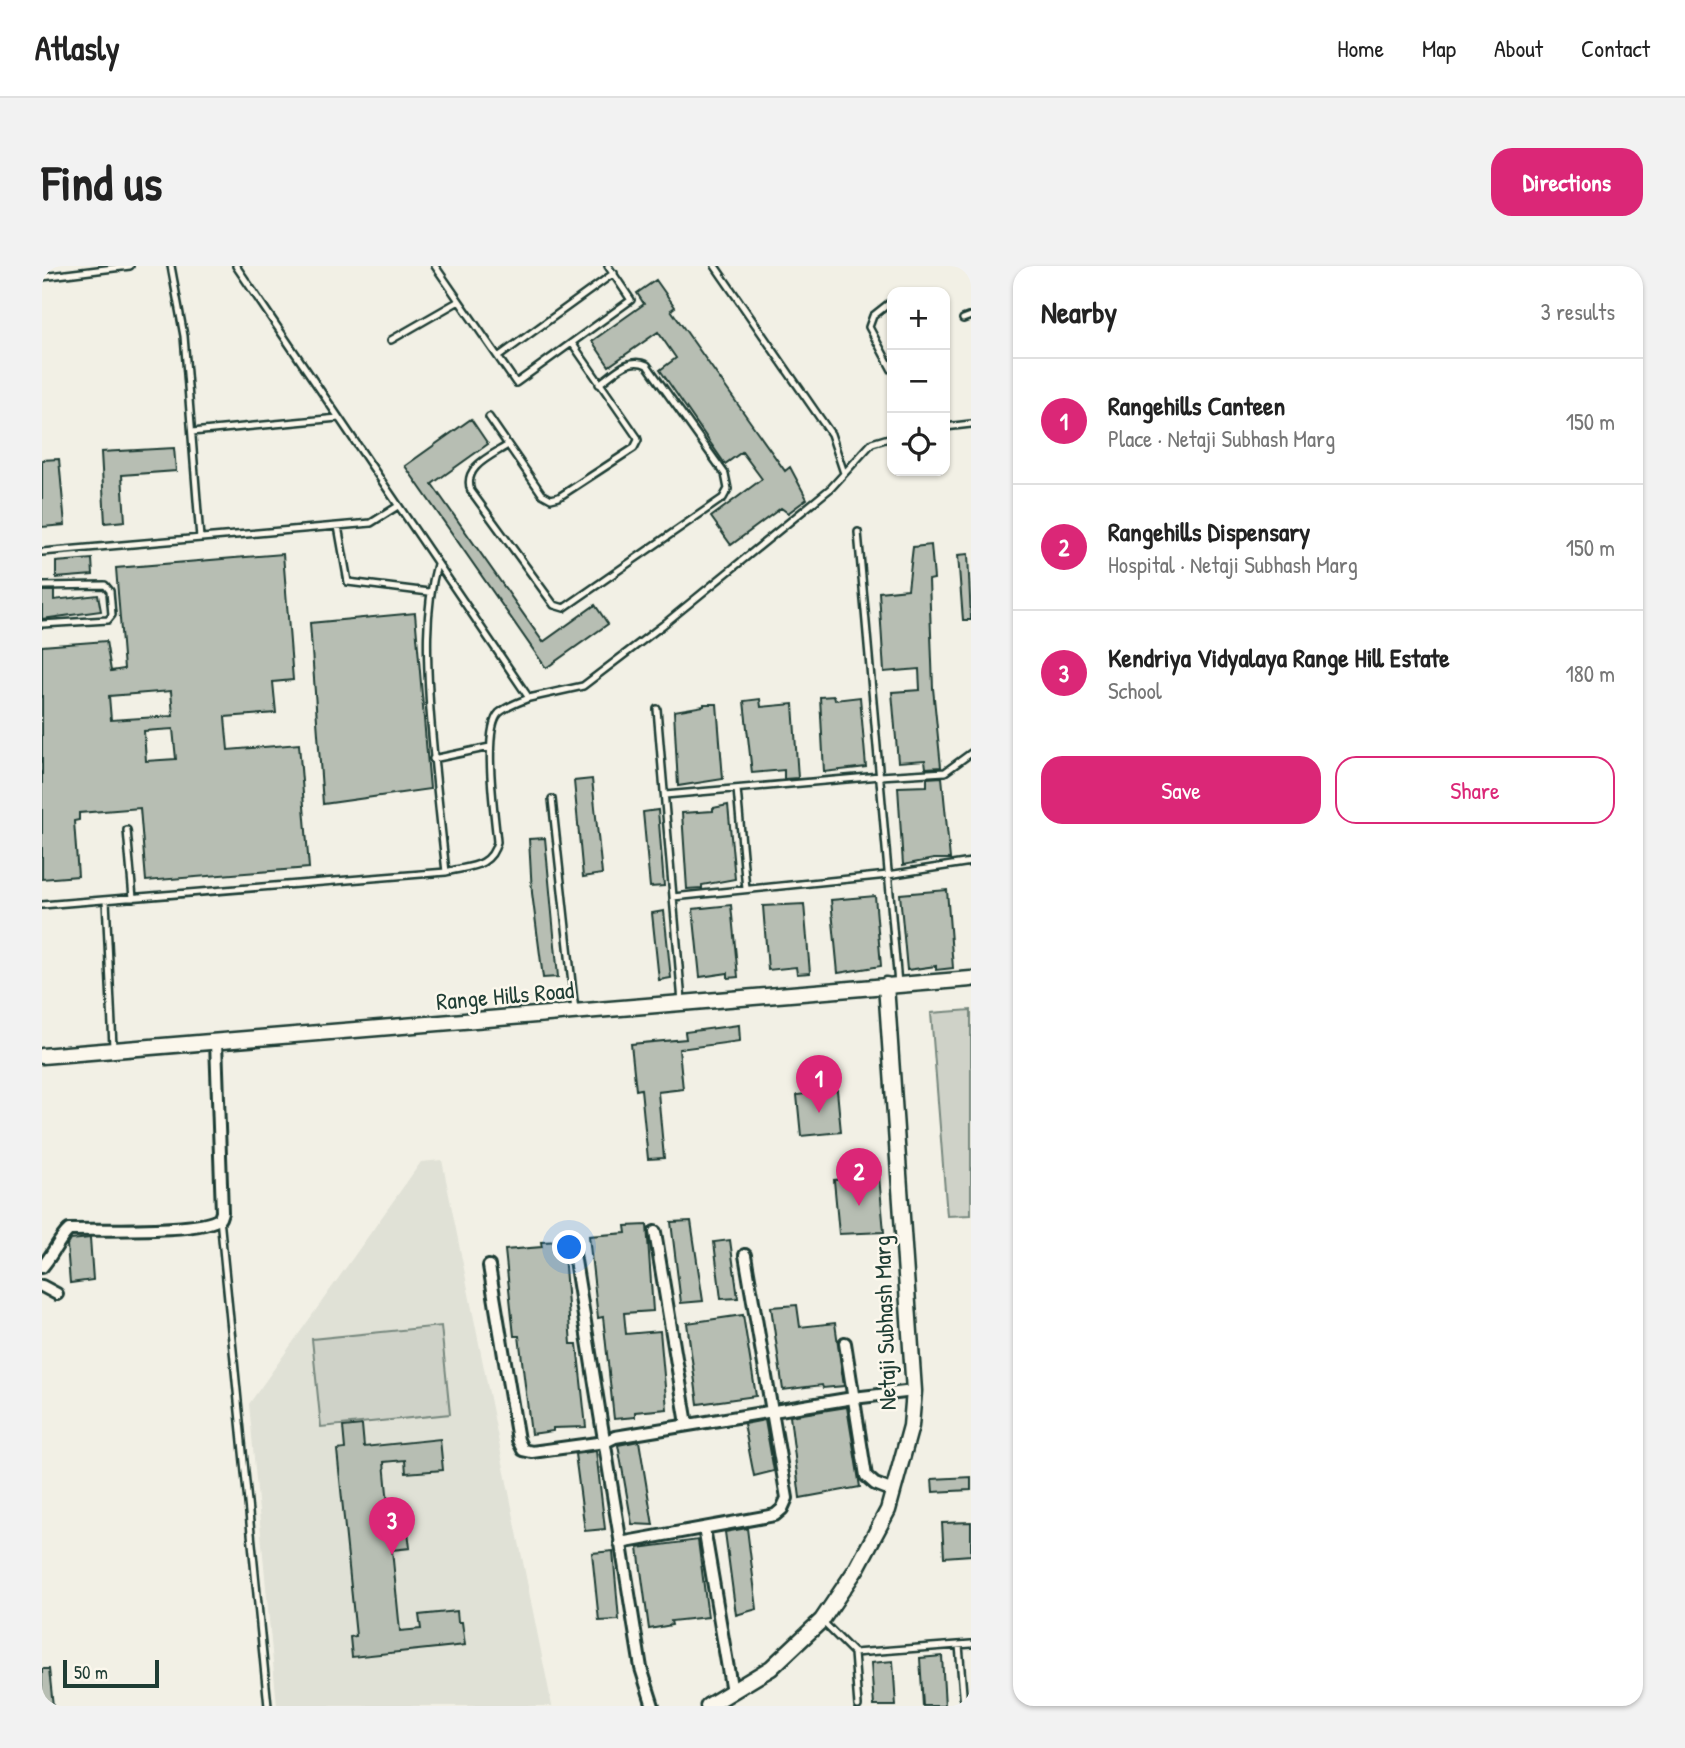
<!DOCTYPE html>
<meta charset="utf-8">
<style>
:root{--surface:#fff;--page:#f2f2f2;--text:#222;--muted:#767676;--line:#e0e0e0;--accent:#db2777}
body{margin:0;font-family:"Patrick Hand",sans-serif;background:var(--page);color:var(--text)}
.controls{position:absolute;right:21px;top:21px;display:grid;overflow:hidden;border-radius:14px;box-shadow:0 2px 5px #0004}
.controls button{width:63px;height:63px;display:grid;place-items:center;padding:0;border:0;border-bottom:2px solid var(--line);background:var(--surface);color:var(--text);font:35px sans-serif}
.scale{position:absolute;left:21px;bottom:18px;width:96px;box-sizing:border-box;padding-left:7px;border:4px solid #1f3d34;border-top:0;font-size:19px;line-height:24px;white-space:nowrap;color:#1f3d34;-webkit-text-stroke:5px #fbf7ec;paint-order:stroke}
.you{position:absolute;left:528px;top:982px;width:24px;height:24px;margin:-18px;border:5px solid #fff;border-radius:50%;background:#1a73e8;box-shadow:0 0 0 10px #1a73e833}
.badge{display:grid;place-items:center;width:46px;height:46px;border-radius:50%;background:var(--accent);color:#fff;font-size:23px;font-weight:700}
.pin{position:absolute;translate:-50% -58px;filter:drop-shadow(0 2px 4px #0008)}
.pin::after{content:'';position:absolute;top:37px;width:24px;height:21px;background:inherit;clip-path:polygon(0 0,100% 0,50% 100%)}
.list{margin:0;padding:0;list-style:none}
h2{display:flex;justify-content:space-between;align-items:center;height:91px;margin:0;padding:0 28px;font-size:30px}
h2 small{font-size:23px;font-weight:400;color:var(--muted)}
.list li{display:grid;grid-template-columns:46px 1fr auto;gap:21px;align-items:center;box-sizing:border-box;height:126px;padding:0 28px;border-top:2px solid var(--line)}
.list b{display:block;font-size:26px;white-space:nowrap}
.list p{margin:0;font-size:23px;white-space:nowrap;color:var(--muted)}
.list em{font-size:23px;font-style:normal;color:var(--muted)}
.actions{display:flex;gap:14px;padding:21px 28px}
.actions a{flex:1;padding:16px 0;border:2px solid var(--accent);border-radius:21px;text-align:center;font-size:24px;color:var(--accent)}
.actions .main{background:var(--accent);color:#fff}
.icon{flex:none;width:38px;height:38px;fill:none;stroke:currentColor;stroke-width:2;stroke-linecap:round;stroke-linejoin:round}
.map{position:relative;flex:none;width:929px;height:1440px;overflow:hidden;border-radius:21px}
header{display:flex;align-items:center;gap:42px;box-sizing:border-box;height:98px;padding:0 35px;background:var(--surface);border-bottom:2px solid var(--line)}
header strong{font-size:33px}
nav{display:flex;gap:38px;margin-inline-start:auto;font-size:24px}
.intro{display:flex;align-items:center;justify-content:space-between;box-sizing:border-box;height:168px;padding:0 42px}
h1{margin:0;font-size:49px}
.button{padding:18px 32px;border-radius:21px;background:var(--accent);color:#fff;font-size:24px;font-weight:700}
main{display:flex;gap:42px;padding:0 42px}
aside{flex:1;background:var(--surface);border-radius:21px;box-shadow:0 2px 5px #0004}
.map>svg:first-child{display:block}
.built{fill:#e0e1d6}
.green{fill:#cfd2c8;stroke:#77887e;stroke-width:2}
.building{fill:#b7beb3;stroke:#1f3d34;stroke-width:2;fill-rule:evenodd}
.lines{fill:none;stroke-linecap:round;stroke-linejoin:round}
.service-casing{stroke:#1f3d34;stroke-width:10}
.minor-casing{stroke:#1f3d34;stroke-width:16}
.tertiary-casing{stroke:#1f3d34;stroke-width:19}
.service{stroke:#fbf7ec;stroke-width:5}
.minor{stroke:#fbf7ec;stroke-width:10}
.tertiary{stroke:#fbf7ec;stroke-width:14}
.labels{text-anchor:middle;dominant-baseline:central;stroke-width:5;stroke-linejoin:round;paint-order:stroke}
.street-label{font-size:24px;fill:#1f3d34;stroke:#fbf7ec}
</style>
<header>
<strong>Atlasly</strong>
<nav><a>Home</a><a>Map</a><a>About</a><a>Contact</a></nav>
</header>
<div class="intro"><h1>Find us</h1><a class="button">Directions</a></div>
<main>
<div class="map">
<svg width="929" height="1440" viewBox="0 0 929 1440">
<rect width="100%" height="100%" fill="#f2f0e5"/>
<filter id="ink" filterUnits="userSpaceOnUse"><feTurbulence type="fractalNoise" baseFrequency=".0143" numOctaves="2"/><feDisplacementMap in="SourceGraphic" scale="14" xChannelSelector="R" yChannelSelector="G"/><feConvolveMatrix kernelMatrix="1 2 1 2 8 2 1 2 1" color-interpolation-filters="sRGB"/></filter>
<g filter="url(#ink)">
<path class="built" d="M400,894l110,546h-275l-28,-302 172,-242z"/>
<path class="green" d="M929,744v205l-24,1 -16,-203z
M399,1060l9,88 -129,13 -9,-88z"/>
<path class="building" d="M614,14l19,27 -4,3 114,161 5,-4 17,32 -19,14 -7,-5 -50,37 -20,-28 51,-38 -20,-27 -17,12 -65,-94 16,-12 -18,-26 -49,34 -17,-25 52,-37 -7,-11z
M429,153l17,25 -56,40 111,158 52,-37 13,19 -62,44 -141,-202z
M132,182l2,23 -54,4 3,46 -20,2 -4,-71z
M17,193l6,66 -23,2v-67z
M889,279l3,34 -5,1 4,108 8,79 -15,1 -1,-8 -27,2 -6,-70 28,-2 -1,-21 -35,3 -5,-80 29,-3 5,-42z
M241,288l10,126 -20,2 3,31 -51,4 3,33 71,-6 10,124 -163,13 -6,-73 -61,5v7l-5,1 4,55 -36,3v-233l64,-5 5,30 13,-2 -8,-101zM129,425l2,25 -62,4 -2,-24zM131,463l3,30 -30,2 -2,-30z
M926,288l3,66h-8l-5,-65z
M50,293l1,16 -37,3v-16z
M0,325h12v9l44,-5 3,16 -59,8z
M373,347l15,176 -107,15 -13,-181z
M792,430l1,4 25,-3 6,70 -42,5 -4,-75z
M718,433l1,8 32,-3 5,74 -14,1v-9l-32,3 -8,-72z
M662,438h13l6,75 -45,7 -4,-75 30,-5z
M900,511l8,82h-16l-31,6 -5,-78 29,-1v-8z
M550,513l10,95 -19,3 -9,-96z
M686,539l7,74 -33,6v3l-15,1 -5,-76 31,-2v-3z
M616,544l6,76 -14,1 -7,-75z
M503,572l13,139 -15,1 -11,-85 -3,-54z
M905,624l6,78 -17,2v-4l-29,4 -7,-76z
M833,630l6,70 -43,7 -7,-73z
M762,638l6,69 -13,1 -1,-7 -28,3 -5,-64z
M689,639l7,72 -10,1v-5l-28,4 -7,-68z
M622,645l7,67 -12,2 -7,-67z
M697,759l1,16 -61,8 4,40 -25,3 6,66 -16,1 -7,-70 -5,1 -5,-46 55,-5 -1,-7z
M795,824l4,42 -40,4 -4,-41z
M837,910l5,56 -45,2 -5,-54z
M649,955l12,80 -22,2 -10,-81z
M605,959l6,86 -29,2 2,21 34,-3 7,78 -32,3v5l-21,2 -11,-102 -5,1 -9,-82 37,-3 -1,-7z
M48,972l3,42 -23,3 -3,-38 3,-5z
M688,974l8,58 -17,1 -7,-57z
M521,975l8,103h6l9,83 -33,1v3l-22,3 -12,-98h-5l-9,-86 37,-3 -1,-5z
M755,1039l3,22 35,-4 9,63 -21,2 -1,-3 -39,5 -12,-83z
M701,1049l13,81 -58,8 -11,-81z
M805,1141l13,80 -60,11 -10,-82z
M723,1154l9,51 -20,5 -10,-52z
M320,1159l2,22 76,-8 3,31 -37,3 -1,-13 -21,2 6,63 17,-2 3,25 -18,2 8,81 21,-2 -2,-14 38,-4 1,11h4l3,23 -113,12 -2,-20 6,-1 -19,-186 8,-1 -2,-22z
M597,1175l14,84 -21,-1 -14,-79z
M554,1185l9,78 -20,2 -10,-77z
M929,1211v13l-38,2 -1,-13z
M929,1256v33l-27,2 -2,-34z
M705,1262l10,81 -21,6 -11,-83z
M656,1274l10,77 -37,4 1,4 -23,4 -11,-81z
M571,1285l6,69 -20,1 -7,-68z
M900,1390l3,50h-22l-3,-48z
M851,1395l3,45h-22l-3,-43z
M0,1403h7l4,37h-11z"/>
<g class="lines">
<defs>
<path id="service" d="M129,0l13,70 16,202
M194,0l293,432 54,-12 80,-61 168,-137 41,-45 20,-6
M393,0l81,117 115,-83 -23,-34
M673,0l116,168 13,39
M0,11l88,-11
M850,35l-19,15 -4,11 23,43
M921,53l8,-3
M349,74l68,-39
M456,91l116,-84
M447,151l53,77 9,5 8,-2 75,-49 4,-8 -1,-3 -65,-94
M903,161l26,-3
M150,166l146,-14
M466,179c-17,11 -46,22 -37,46l83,114 10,3 159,-110 5,-9 -3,-15 -78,-109c-19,-9 -33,9 -48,19
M296,260l10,56 81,10
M816,266l40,452
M0,286l329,-29 27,-17
M395,298c-13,48 -10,97 -7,146 4,54 10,108 16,162 23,-6 45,-4 51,-30 -2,-25 -15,-112 2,-129 8,-7 20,-11 30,-15
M0,320l63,-1 5,6 2,24 -4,5 -66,4
M615,443l25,293
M391,493l57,-12
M695,523l9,100
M623,529l215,-19 65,-4 26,-19
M510,533l23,212
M85,564l6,68
M631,631l215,-22 83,-13
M64,634l7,147
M0,639l404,-33
M178,952l48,488
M782,1357l30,30 4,53
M917,1379l5,61
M812,1387l117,-9"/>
<path id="minor" d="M613,966l32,192
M531,982l68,420 12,38
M447,1000l29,174 5,10 9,2 73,-10 10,-5 238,-39 61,-7
M0,1001c11,-12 16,-27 27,-37 28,-1 135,3 151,-12l2,-6 -6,-170
M0,1020l15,8
M803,1077l21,133 9,8 18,7
M662,1262l28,164
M578,1277l155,-28 7,-6 5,-11 -42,-243"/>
<path id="tertiary" d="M0,790l929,-77
M666,1440l63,-38 51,-48 35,-52 31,-58 23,-84 3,-35 -28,-406"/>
</defs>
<use href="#service" class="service-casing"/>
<use href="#minor" class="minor-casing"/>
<use href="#tertiary" class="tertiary-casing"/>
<use href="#service" class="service"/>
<use href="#minor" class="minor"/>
<use href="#tertiary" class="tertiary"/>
</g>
</g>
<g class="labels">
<g class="street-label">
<text transform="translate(463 729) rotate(-5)">Range Hills Road</text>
<text transform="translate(842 1057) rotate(-92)">Netaji Subhash Marg</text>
</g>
</g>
</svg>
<div class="controls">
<button>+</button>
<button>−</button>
<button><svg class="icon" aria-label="locate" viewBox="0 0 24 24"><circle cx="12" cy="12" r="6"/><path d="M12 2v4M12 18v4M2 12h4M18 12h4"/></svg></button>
</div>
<div class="scale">50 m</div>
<div class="you"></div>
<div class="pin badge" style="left:777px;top:847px">1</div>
<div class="pin badge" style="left:817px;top:940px">2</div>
<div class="pin badge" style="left:350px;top:1289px">3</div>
</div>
<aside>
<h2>Nearby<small>3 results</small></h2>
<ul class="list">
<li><span class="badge">1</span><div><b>Rangehills Canteen</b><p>Place · Netaji Subhash Marg</p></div><em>150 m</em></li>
<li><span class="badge">2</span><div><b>Rangehills Dispensary</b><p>Hospital · Netaji Subhash Marg</p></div><em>150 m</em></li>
<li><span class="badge">3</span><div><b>Kendriya Vidyalaya Range Hill Estate</b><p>School</p></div><em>180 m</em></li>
</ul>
<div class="actions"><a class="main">Save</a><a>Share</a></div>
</aside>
</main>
